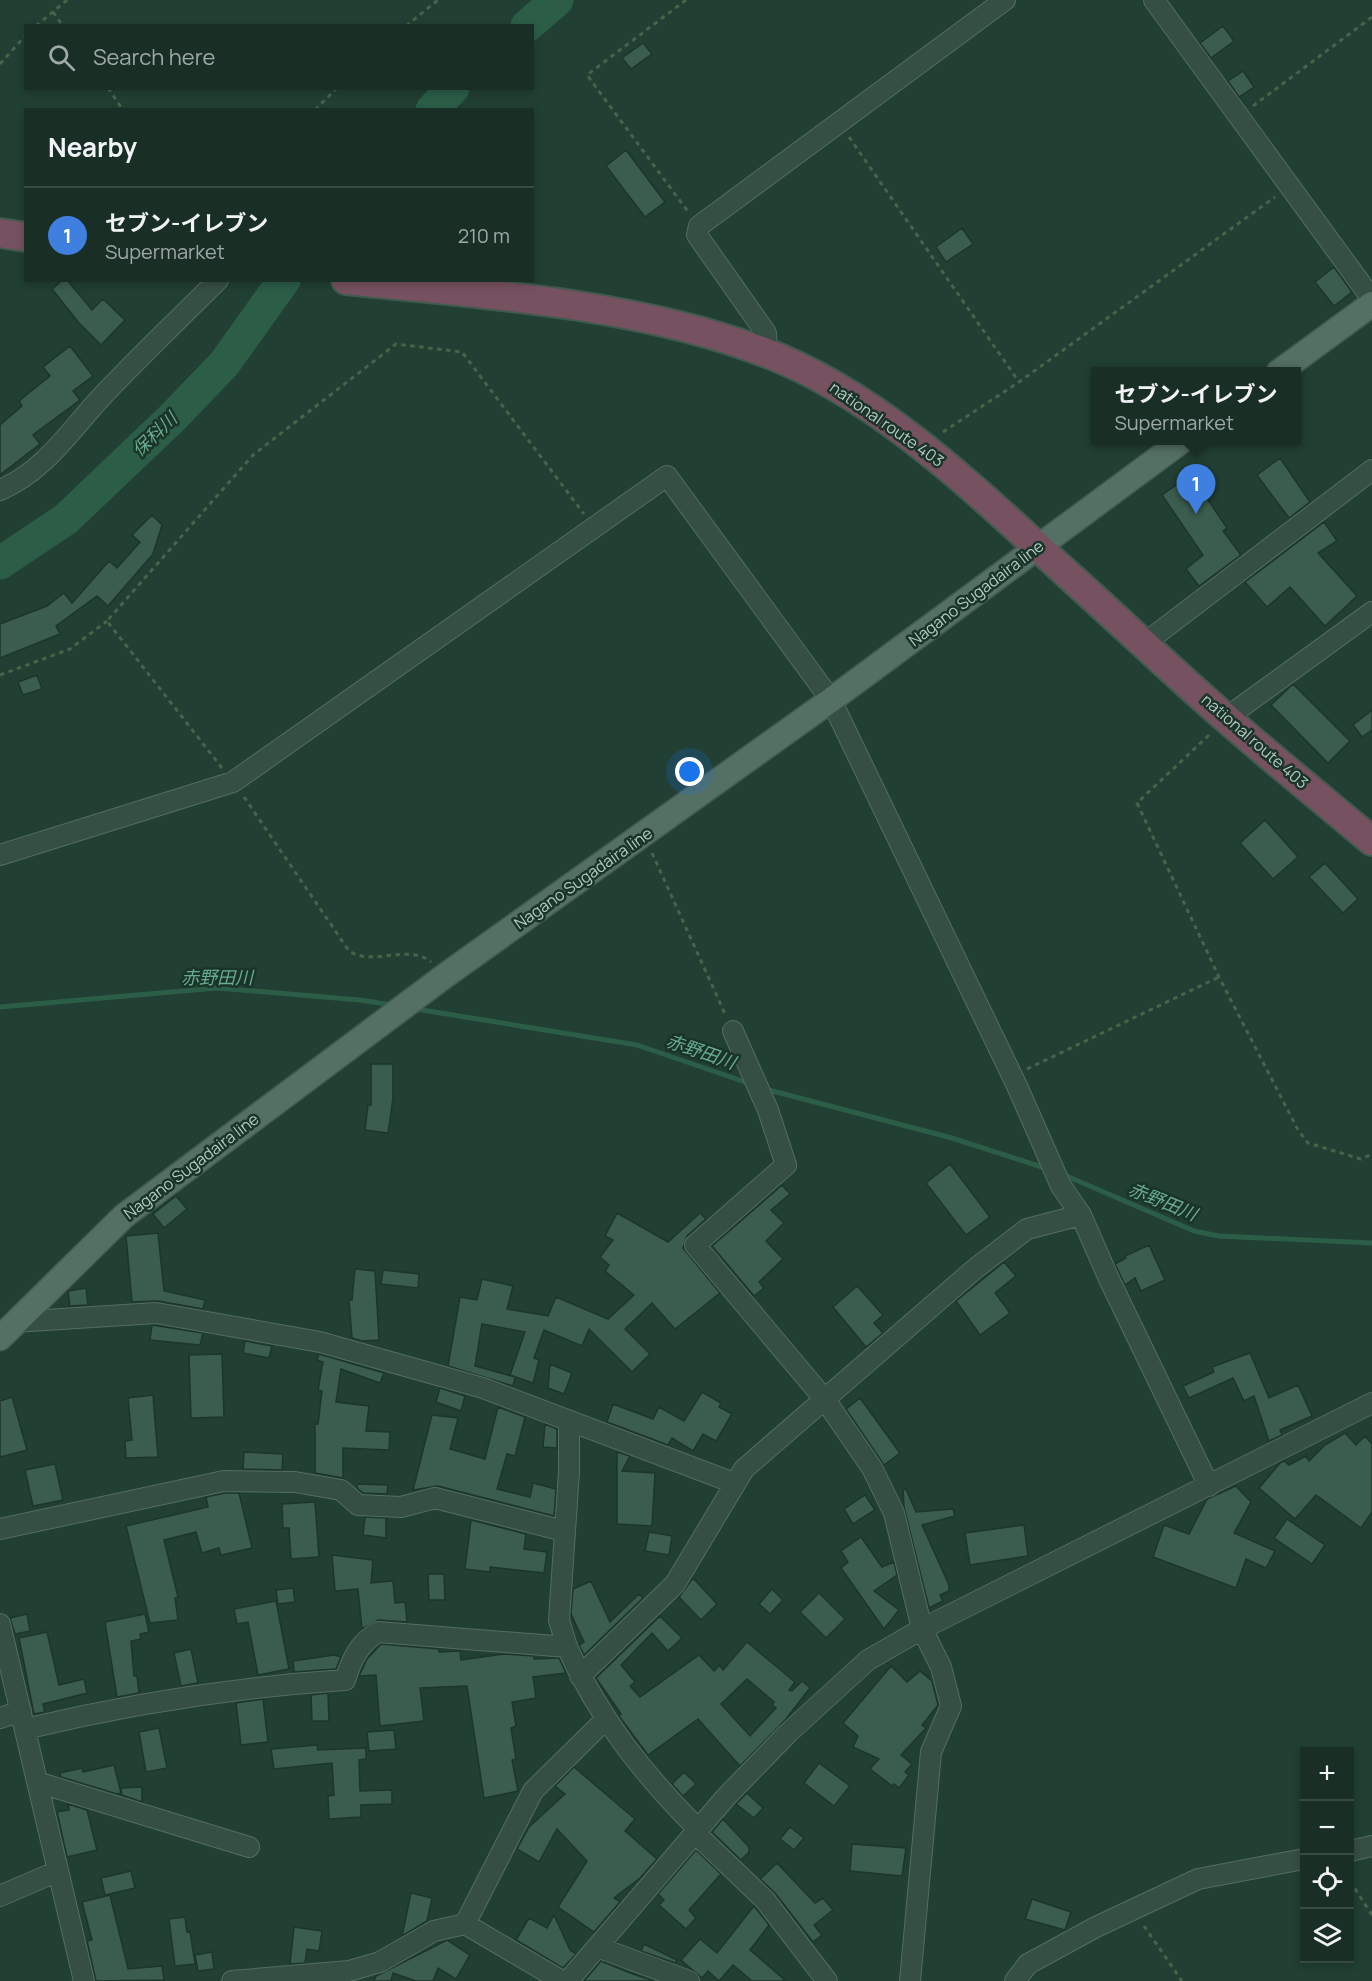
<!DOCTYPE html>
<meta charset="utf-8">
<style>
:root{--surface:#192f26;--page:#22372e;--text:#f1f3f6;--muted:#9fa9a7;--line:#374a43;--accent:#82ffcd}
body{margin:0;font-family:Manrope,"Noto Sans JP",sans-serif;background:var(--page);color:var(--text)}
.controls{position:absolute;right:18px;bottom:18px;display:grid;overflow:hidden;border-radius:0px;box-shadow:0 3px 9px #0003}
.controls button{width:54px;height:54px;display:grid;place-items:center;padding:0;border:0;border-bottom:2px solid var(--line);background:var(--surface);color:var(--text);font:30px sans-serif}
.you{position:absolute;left:690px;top:772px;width:21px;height:21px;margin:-15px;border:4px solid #fff;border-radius:50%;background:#1a73e8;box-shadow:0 0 0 9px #1a73e833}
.badge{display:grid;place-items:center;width:39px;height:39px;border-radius:50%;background:var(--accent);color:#fff;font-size:20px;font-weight:700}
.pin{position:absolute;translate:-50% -50px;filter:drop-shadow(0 2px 3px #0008)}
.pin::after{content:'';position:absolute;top:32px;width:21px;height:18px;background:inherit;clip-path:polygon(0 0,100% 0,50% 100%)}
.popup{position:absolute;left:1091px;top:367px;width:210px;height:78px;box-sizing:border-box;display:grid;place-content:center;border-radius:0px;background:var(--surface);filter:drop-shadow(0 2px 4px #0005);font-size:20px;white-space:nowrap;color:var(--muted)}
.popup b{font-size:22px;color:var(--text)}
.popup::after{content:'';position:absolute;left:50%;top:100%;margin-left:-12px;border:12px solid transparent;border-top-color:var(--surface)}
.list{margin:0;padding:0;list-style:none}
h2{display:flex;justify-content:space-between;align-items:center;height:78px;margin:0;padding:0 24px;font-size:26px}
h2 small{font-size:20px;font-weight:400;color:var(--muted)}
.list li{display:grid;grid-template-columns:39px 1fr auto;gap:18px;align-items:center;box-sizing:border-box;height:96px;padding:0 24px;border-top:2px solid var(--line)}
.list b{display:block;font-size:22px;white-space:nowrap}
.list p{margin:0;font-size:20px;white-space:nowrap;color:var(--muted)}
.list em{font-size:20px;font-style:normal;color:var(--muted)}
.icon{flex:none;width:33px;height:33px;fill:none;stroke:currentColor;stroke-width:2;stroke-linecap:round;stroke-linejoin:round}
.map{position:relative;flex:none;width:1372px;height:1981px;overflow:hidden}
.search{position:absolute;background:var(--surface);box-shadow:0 3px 9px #0003;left:24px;top:24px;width:510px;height:66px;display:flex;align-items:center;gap:15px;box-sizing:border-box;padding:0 21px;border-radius:0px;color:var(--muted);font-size:22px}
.panel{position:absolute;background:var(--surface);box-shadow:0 3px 9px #0003;left:24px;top:108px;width:510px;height:174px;border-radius:0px}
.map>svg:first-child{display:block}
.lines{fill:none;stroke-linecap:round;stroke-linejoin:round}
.stream{stroke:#2b5d47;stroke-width:5}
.river{stroke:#2b5d47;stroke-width:33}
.building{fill:#3b5d4e;stroke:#1d362b;stroke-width:1.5;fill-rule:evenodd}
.minor-casing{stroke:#546d62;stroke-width:22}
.major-casing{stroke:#425b50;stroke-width:27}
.highway-casing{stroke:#415a4f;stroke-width:32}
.path{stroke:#49634b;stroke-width:3;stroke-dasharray:4.5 4.5;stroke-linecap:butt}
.minor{stroke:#364f44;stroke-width:20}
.major{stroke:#546f63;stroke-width:24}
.highway{stroke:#765260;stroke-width:28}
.labels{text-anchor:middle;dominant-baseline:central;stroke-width:5;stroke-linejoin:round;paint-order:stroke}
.street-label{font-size:16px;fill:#b2cac0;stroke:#1b3429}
.water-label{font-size:18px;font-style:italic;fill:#67ac8e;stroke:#1b3429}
</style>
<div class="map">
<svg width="1372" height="1981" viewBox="0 0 1372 1981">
<rect width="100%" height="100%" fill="#213f32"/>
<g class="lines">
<path class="stream" d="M0,1007l217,-19 143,12 32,5
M416,1009l221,36 114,39
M765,1089l187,49 96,31
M1062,1174l132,57 25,5 153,7"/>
<path class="river" d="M527,26l30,-26
M432,110l21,-22
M0,563l66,-44 106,-101 52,-54 60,-84"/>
</g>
<path class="building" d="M1223,26l11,15 -23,17 -11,-15z
M643,43l9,11 -21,15 -9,-11z
M1243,71l11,16 -15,10 -11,-16z
M626,150l39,52 -20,15 -39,-51z
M962,228l11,16 -27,18 -10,-15z
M1334,267l18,25 -18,14 -19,-24z
M63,280h4l25,30 11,-11 22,21 -24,25 -22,-22 -27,-34z
M70,346l23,30 -20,15 7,9 -47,35 7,9 -40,31v-50l22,-19 -3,-5 31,-25 -7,-9z
M1280,458l30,44 -21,16 -32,-43z
M1191,475l36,53 -4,3 18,24 -42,31 -13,-17 17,-14 -41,-60z
M152,515l10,10 -9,29 -45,52 -11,-10 -41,30 4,8 -60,24v-34l47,-18 17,-13 8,10 37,-42 8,7 23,-26 -8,-7z
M1324,522l13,19 -19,12 39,43 -32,30 -35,-39 -23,20 -22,-25z
M37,675l5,14 -19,6 -5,-13z
M1293,684l57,57 -22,22 -57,-58z
M1372,710v20l-10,7 -9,-12z
M1265,820l33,37 -25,22 -33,-36z
M1325,863l33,36 -15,14 -34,-36z
M371,1064h22v34l-5,35 -23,-3 3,-25h3z
M950,1164l40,53 -24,18 -40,-52z
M782,1185l8,9 -19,16 13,13 -18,18 17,18 -24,23 5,6 -10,8 -42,-50z
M176,1196l11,13 -23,19 -11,-14z
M617,1213l51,29 32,-29 6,6 -19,17 -4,12 37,45 -45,36 -23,-26 -27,26 25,25 -18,18 -43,-43 -7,17 -38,-16 -10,28 5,2 -6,23 -23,-8 15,-43 -43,-8 -7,42 40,11 -2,9 -65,-20 12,-69 17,3 5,-21 31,7 -6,23 41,7 8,-19 52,22 26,-24 -29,-24 4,-6 -9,-8 13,-17 -8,-4z
M158,1233l6,58 41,9 -2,9 -45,-8 -26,1 -6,-66z
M1149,1245l16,35 -24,11 -6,-13 -10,7 -10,-21 11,-6 -1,-2z
M1004,1262l12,14 -21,17 15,20 -30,22 -24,-34z
M355,1269l20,2 4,69 -17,1 -10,-3 -3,-38h3z
M383,1270l36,4 -1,14 -37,-4z
M857,1286l26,29 -9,8 9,10 -17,14 -33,-40z
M86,1288l2,17 -18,1 -2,-15z
M152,1325l51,8 -3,12 -50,-5z
M245,1341l27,5 -3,12 -26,-5z
M1250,1353l19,45 29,-13 14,31 -32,14 2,5 -13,6 -15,-45 -10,5 -11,-23 -44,20 -6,-12 31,-14 -2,-5z
M222,1354l2,63 -33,1 -2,-63z
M319,1354l65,19 -4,10 -39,-14 -5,33 33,4 -3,25 24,1 -1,18 -46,-2v30l-28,-5v-49h3l4,-33 -4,-1 5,-28 -6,-2z
M550,1364l22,9 -8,21 -16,-6z
M440,1388l25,8 -4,15 -25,-9z
M702,1392l19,11 -2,4 13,7 -16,27 -13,-7 -10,17 -21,-13 -4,7 -61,-23 6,-18 40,15 6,-12 25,14z
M153,1395l5,62 -32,1 -1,-17 7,-1 -4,-42z
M12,1397l15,53 -27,7v-56z
M860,1398l40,55 -16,12 -38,-56z
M498,1407l27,10 -10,39 -8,-2 -10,35 33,8 3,-14 23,6 -2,27 -116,-30 -25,4 19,-75 26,3 -8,31 35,10z
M545,1424l12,5v19l-14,-1z
M1345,1433l11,12 9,-9 7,8v68l-11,16 -45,-33 -21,24 -36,-31 21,-25 4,-2 5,4 17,-9 3,5 16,-16z
M244,1452l39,2 -1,16 -39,-1z
M617,1452l13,4 -8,15 33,2 -3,53 -35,-2z
M55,1464l8,36 -30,6 -8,-36z
M357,1484l31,1 -1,9 -24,-1 -6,-5z
M1236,1486l15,16 -17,31 41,18 -9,17 -20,-9 -10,29 -83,-31 11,-32 25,9 18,-35z
M906,1489l10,23 37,-3 2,7 -33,9 27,60v6l-9,4 3,6 -14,7 -25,-101 -1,-17z
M225,1493h14l13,55 -31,7 -2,-7 -17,5 -6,-21 -32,8 14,57 -3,1 3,22 -28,3 -24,-97 82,-19 -2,-10z
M865,1495l10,15 -22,14 -9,-15z
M315,1502l4,55 -28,2 -2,-31h-6l-1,-24z
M365,1517l21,1v20l-23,-3z
M1287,1519l38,26 -13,19 -38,-26z
M471,1520l55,14 -2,15 23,3 -3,21 -54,-6v5l-25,-3z
M1024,1525l4,31 -58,9 -5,-32z
M649,1532l23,4 -3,19 -24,-4z
M861,1537l21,30 12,-5 3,13 -23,16 25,19 -15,19 -43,-61 7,-6 -7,-11z
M332,1555l41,5 -2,23 22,-2 2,22 10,-1 2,20 -29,-2 -16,9 -4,-40 -23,2z
M428,1574h16l1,26h-16z
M693,1578l24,26 -16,16 -22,-23z
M591,1581l19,41 29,-28 4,4 -59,57 -5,-10 5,-3 -13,-28 2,-25z
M293,1588l2,14 -17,2 -2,-14z
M772,1589l11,11 -13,14 -11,-10z
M819,1593l26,26 -19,19 -26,-26z
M276,1601l13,68 -31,6 -10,-53 -11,2 -3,-15z
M27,1614l3,17 -15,3 -5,-16z
M145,1614l4,18 -9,2 1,5 -10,2 3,35h3l2,17 -22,4 -12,-75z
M660,1616l22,22 -14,13 -16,-18 -31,32 14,17 -5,4 10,11 59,-42 15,16 6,-6 3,5 24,-28 48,40 -6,8 3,1 10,-10 8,7 -24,31 -46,47 -42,-47 -50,36 -29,-39 2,-2 -25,-36zM747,1679l27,23 -2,3 4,3 -26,28 -29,-32z
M47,1632l12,53 25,-6 3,14 -44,11 2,8 -11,2 -15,-76z
M381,1644l58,5v3l21,-1 1,9 43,-6 30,2v3l25,-1 7,15 -33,4 3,21 -24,4 4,24 -5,2 5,31 -4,1 6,31 -34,7 -17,-112 -47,2 4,33 -44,5 -4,-51 -17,1 8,-17z
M191,1649l7,34 -17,3 -7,-33z
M334,1655l7,2 -5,12 -42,3 -1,-11z
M891,1666l16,16 13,-11 12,10 6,24 -16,20 4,3 -25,27 11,9 -7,8 4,3 -10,13 -5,-4 -2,2 -22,-17 9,-10 -26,-12 5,-11 -15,-13z
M328,1693l1,28h-17l-1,-26z
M263,1699l5,43 -27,3 -5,-42z
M159,1728l8,40 -21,4 -7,-40z
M394,1730l2,19 -27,2 -2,-19z
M317,1745l1,5 48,-2v11l-7,1 1,31 32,-1v14l-31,1v12l-32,2 -1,-23 6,-1 -2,-32 -58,6 -3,-20z
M819,1763l31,23 -16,20 -30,-23z
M114,1765l7,28 -4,1 -56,-17 -1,-4 22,-5 1,4z
M574,1767l61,52 -10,12 32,28 -17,19 -26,20 6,4 -26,30 -36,-25 29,-46 -30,-32 -18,33 -22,-13 12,-22 36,-33 -10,-8z
M684,1772l12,12 -13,12 -11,-12z
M142,1787v15l-20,-7 -1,-7z
M747,1793l16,15 -9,10 -18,-14z
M68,1804l19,6 10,40 -30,7 -10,-45 12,-2z
M723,1819l26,28v5l-8,8 -29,-28z
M790,1827l14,11 -10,12 -14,-11z
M852,1844l54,4 -4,28 -52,-5z
M696,1850l25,24 -32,36 7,8 -10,11 -27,-24 5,-5 -6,-6z
M777,1863l38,40 8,-5 10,12 -19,15 8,10 -9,7 -38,-49 -15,-14z
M131,1871l4,17 -30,7 -4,-17z
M411,1893l21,5 -5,23 -25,15z
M110,1895l18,74 34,-3 2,14 -68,1 -9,-40 5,-1 -10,-38z
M1032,1899l39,13 -6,18 -40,-11z
M754,1906l15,19 -19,25 36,31h-34l-19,-16 -14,16 -11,-10 -6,7 -21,-18 19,-21 17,14z
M554,1915l16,35 6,4 -13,14 -47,-28 13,-22 18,10z
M185,1917l2,15 3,-1 5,33 -20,2 -6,-47z
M294,1927l28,4 -3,20 -12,-2 -2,14 -15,1z
M447,1940l23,15 -14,24 -18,-11 -5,13h-17l-23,-8 -2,8h-17l2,-5z
M644,1944l33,16 -2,3 -34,-12z
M212,1952l2,17 -16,2 -3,-16z
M601,1961l29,12 24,8h-70z"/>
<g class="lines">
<defs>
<path id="minor" d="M1154,0l218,299
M767,353l-1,-20 -69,-98 2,-9 306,-226
M0,490c46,-19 73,-64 107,-99 36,-38 74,-74 111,-111
M1145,643l227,-173
M1226,718l146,-106
M0,855l233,-73 434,-306 164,224 186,386 44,100 20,29 28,64 100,207
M733,1031l35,79 18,55 -91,80 131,156 46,67 22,45 28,116 19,38 10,39 -20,46 -21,229
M14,1322l142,-9 164,29 163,46 251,95
M0,1529l224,-48 71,1 46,8 17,15 43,2 34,-9 129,33
M0,1624l84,357
M567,1647c31,70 77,128 131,182
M580,1676l95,-92 69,-115 232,-201 51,-39 54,-14
M0,1718l21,-7
M25,1729c104,-25 213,-42 320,-49 7,-21 14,-37 33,-48l189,15 -8,-27 10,-148v-51
M37,1782l212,65
M695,1833l70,67 62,81
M1350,1851l22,-5
M0,1896l58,-25
M465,1924l68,-133 72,-71
M597,1947l92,34
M232,1981l117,-10 31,-9 54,-31 31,-7 97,57
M568,1981l158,-184 61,-63 81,-74 54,-31 450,-226
M1015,1981l13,-17 68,-37 102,-48 106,-20"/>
<path id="major" d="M1279,372l93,-68
M0,1338l124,-122 322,-241 385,-275 352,-260"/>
<path id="highway" d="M0,233l26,4
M346,280c138,14 288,23 418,72 118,44 219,146 311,229 51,46 101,94 153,139 47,41 96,81 144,121"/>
</defs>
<use href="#minor" class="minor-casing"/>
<use href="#major" class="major-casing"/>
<use href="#highway" class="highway-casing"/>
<path class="path" d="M686,0l-99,75 102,138
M53,12l10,14
M36,26l31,-26
M406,26l32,-26
M0,64l26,-29
M108,88l15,22
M1253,106l119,-89
M315,110l22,-22
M849,137l170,245
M943,432l76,-50 256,-185
M0,675l70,-26 37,-28
M1209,735l-72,68 82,174 79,153 10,13 53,16 11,-5
M222,768l-115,-147 146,-166 143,-111 66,8 122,162
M244,797l105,154c24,16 59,-8 82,11
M652,853l74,163
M1027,1069l192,-92
M1350,1881l22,34
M1144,1926l38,55"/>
<use href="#minor" class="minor"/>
<use href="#major" class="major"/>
<use href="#highway" class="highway"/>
</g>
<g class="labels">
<g class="street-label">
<text transform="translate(887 424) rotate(35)">national route 403</text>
<text transform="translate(976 593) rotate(-37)">Nagano Sugadaira line</text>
<text transform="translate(1255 741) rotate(41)">national route 403</text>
<text transform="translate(583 878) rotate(-35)">Nagano Sugadaira line</text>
<text transform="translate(191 1166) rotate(-37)">Nagano Sugadaira line</text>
</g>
<g class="water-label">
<text transform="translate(154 434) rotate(-44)">保科川</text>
<text x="217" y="977">赤野田川</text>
<text transform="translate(701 1051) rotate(19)">赤野田川</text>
<text transform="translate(1163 1201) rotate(22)">赤野田川</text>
</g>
</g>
</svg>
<div class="controls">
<button>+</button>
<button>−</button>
<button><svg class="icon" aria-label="locate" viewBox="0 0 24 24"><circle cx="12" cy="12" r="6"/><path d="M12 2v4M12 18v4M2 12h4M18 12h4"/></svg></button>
<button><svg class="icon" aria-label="layers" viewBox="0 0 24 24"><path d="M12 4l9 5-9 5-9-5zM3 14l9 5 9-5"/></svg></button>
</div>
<div class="you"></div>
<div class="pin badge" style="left:1196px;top:514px;background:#3f7fe0">1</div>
<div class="popup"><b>セブン-イレブン</b>Supermarket</div>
<div class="search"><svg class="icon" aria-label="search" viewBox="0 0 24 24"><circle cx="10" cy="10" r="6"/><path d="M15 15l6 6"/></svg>Search here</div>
<section class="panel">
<h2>Nearby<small></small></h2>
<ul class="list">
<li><span class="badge" style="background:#3f7fe0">1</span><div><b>セブン-イレブン</b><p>Supermarket</p></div><em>210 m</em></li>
</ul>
</section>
</div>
